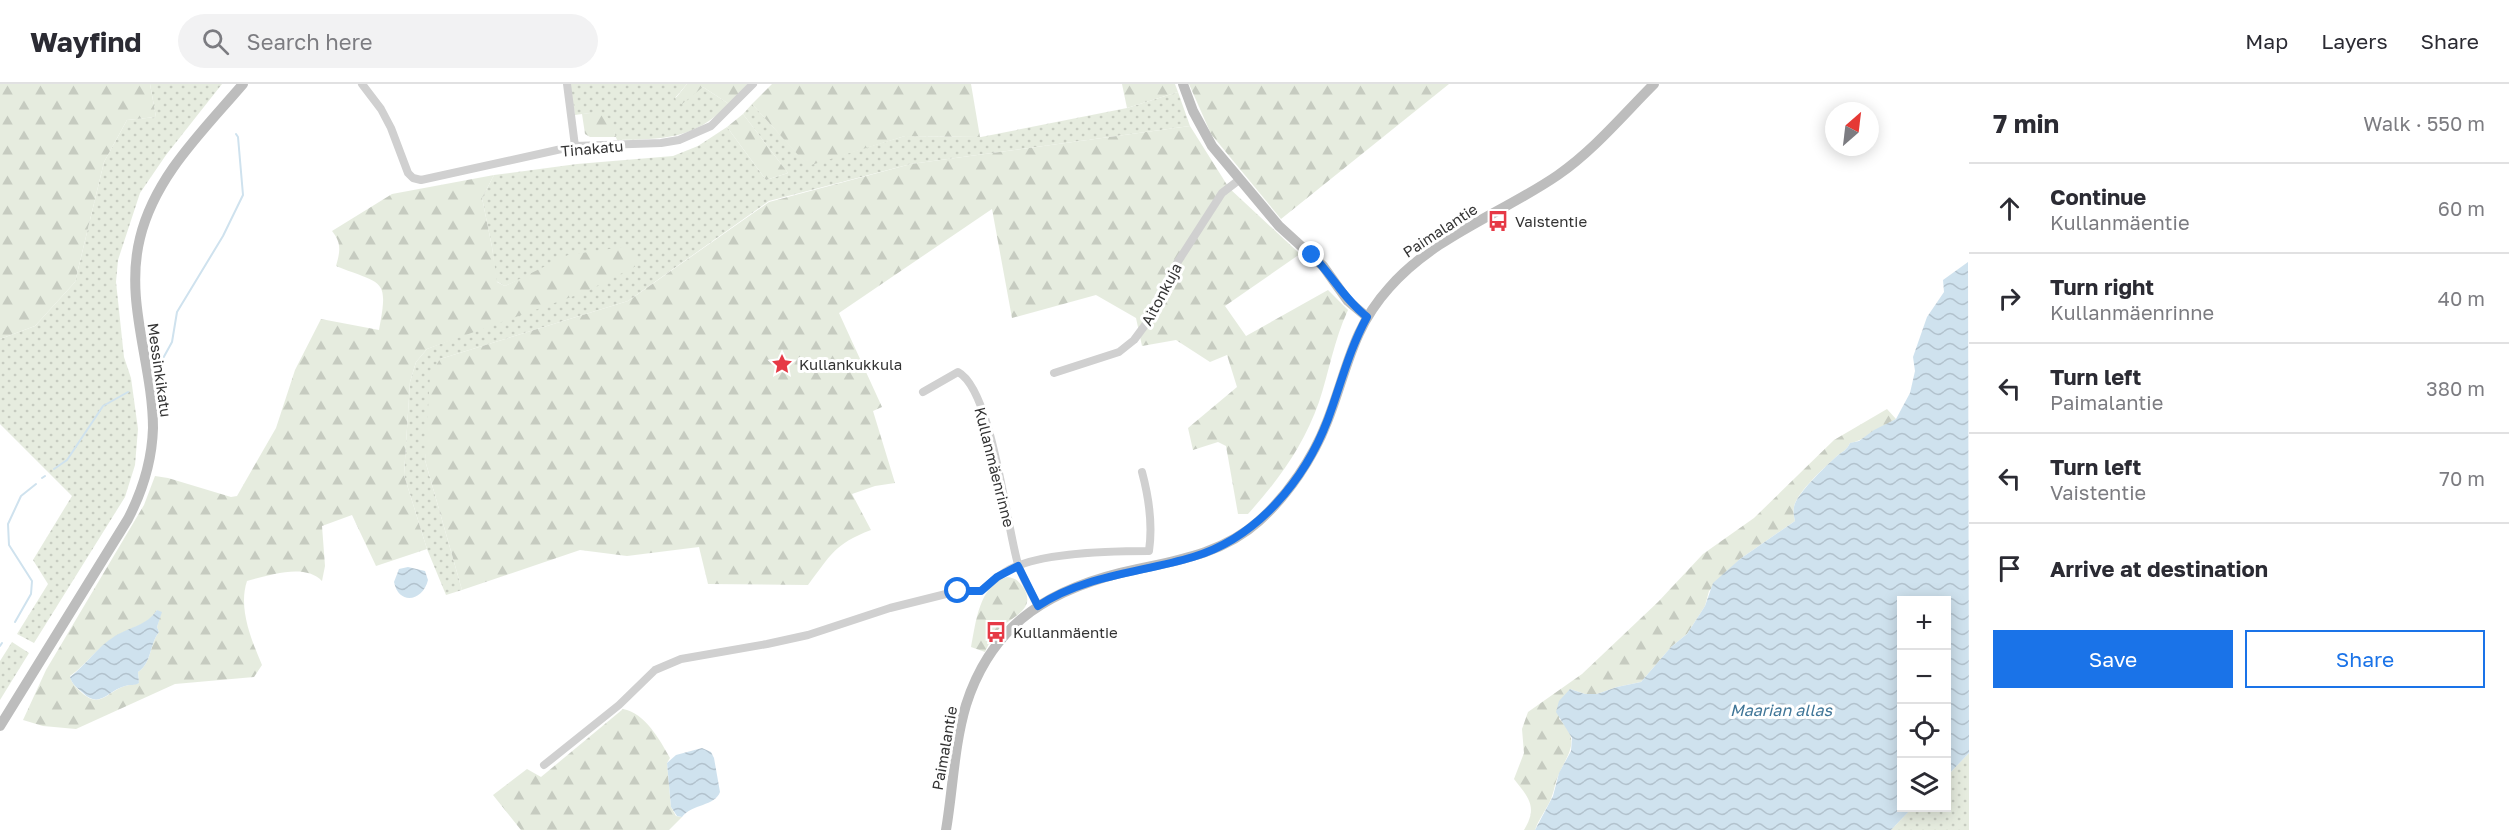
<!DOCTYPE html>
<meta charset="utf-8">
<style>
:root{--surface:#fff;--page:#f2f2f3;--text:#2b2b33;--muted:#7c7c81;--line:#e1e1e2;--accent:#1a73e8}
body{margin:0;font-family:"Golos Text",sans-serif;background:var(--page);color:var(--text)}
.controls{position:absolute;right:18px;bottom:18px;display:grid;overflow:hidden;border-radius:0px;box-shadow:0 3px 15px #0003}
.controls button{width:54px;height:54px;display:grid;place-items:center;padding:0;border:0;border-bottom:2px solid var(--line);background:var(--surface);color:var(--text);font:30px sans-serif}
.compass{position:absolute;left:1825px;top:18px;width:54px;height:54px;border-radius:50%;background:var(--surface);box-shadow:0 3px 15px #0003;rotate:28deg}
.stop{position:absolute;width:18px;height:18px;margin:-14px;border:4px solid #1a73e8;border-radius:50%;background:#fff}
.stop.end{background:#1a73e8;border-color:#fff;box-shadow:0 2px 6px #0008}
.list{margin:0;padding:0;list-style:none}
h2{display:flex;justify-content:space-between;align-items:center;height:78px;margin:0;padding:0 24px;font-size:26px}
h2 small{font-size:20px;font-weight:400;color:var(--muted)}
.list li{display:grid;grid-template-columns:39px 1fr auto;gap:18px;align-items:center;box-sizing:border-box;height:90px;padding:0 24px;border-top:2px solid var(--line)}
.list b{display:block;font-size:22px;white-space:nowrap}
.list p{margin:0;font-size:20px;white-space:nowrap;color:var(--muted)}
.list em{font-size:20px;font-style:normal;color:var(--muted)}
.actions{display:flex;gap:12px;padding:18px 24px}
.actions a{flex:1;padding:14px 0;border:2px solid var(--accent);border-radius:0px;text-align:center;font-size:21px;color:var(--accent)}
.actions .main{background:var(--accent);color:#fff}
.icon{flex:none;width:33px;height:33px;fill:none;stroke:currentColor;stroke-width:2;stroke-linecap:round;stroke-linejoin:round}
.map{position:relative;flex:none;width:1969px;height:746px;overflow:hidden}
header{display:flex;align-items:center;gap:36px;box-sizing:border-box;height:84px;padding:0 30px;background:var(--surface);border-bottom:2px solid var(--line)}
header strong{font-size:28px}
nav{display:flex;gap:33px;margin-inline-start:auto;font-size:21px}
.search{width:420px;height:54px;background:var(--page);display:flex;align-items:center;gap:15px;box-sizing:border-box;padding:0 21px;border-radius:33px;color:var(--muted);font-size:22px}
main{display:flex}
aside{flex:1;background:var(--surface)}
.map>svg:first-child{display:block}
.grass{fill:url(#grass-dots)}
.forest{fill:url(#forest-firs);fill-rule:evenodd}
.water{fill:url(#water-waves)}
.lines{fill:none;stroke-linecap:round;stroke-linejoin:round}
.stream{stroke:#cfe2ee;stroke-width:2}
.street{stroke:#d0d0d0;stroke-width:8}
.secondary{stroke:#bdbdbd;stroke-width:10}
.route{stroke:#1a73e8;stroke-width:8}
.labels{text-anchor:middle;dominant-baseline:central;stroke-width:6;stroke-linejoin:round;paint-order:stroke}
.street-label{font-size:15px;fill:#333;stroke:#fff}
.poi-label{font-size:15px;fill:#333;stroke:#fff;text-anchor:start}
.water-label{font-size:16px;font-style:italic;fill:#3f7597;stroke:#fff}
</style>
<header>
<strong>Wayfind</strong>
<div class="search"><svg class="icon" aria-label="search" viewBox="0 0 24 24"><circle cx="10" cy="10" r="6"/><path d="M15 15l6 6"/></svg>Search here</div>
<nav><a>Map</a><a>Layers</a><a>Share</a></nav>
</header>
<main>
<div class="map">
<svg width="1969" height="746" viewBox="0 0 1969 746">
<defs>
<pattern id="grass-dots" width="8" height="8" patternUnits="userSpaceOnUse" patternTransform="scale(1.5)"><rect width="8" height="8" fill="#e6ecdf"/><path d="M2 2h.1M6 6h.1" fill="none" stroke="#c6cbc0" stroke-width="1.8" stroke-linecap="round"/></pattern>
<pattern id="forest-firs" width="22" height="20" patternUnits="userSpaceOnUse" patternTransform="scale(1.5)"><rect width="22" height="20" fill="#e6ecdf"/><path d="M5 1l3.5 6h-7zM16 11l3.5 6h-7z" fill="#c6cbc0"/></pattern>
<pattern id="water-waves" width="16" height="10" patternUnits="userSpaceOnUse" patternTransform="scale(1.5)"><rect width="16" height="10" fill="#cfe2ee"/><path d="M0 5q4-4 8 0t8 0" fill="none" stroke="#b2c2cd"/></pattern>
</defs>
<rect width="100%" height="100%" fill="#fff"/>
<path class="grass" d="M150,0h72l-56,71 -26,38 -22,67 -2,22 8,75 7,21 7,51 -3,36 -10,32 -91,146 -17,-9 31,-50 -15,-24 39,-64 -72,-72v-85l35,-13 40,-44 29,-120 23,-42 29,-3z
M570,0h117l-12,14 28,-11 26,17c-35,36 -66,35 -112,36 -10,-28 -13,-29 -42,-25z
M1178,8l12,34 -279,38 -142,37 -141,100 -188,58 -15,101 37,130 -16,5 -19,-46 -23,-74 6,-93 6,-20 11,-13 62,-24 27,-44 -11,5 -9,-5 -4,-34 -10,-49 12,-23 83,-11 96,-8 25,-10 29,-19 39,53 22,-7 -45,-59 9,-10 56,61 97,-29 76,1 146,-29z
M12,558l17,11 -29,47v-39z
M1969,669v77h-78l21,-22h34l1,-32z"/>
<path class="forest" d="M0,0h150l6,33 -29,3 -23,42 -29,120 -40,44 -35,13z
M687,0h61l-19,20 -26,-17 -21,17 -7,-5z
M772,0h199l9,53 -75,-1 -97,30 -56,-62z
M1122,0h53l3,8 -51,16z
M1189,0h260l-168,135 -70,-85z
M598,28l12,7 6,18h-26l-5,-3 -3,-20z
M743,30l45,59 -22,7 -39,-53z
M1190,42l39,62 71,66 -75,52 21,30 82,-46 20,20c-14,30 -19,62 -29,92 -15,43 -41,79 -71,112h-10l-12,-68 -8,-4 -25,8 -5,-22 49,-41 -10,-32 -17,7 -34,-22 -34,6 -6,-28 -40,-23 -84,23 -20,-109 -153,104 43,94 -9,4 22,72 -20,3 -23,8 19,36c-37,14 -40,25 -63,55l-100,-1 -9,-37 -72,9 -47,-6 -118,40 -37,-130 5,-84 10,-17 188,-58 141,-99 142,-38z
M494,91l-12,23 10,49 5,35 8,4 63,-31 55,-8 19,16 -57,29 -158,57 -11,13 -6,20 -6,93 23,74 -51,17 -24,-51 -30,11 3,40 -3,15c-17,-18 -52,-6 -75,0 -9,27 4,58 15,84l-8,12 -79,7 -99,45 -33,-3 -20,-6 23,-50 98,-165 11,-29 13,2 63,19 6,-1 39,-68 19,-58 26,-51 58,11c10,-53 4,-45 -43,-64 4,-14 6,-23 -4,-35l60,-37zM157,526l4,3 -4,14 2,5c-10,13 -7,31 -21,40l1,11c-5,2 -8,1 -14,3 -17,5 -25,24 -44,6 -5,-5 -10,-9 -11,-16 17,-12 29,-31 48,-41 16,-9 29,-9 39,-25z
M1887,325l9,10c-11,6 -35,23 -46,24 -4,8 -7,8 -13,13 -11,10 -41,37 -43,51 -1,4 0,10 1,14l-55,38 -31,32 -4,15 -18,28 -16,13 -30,35 -24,5 -20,7h-12l-15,-5 -11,30c22,20 10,33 0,55 -4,7 -4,15 -7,22 -4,12 -13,22 -17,34h-11c14,-23 5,-32 -10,-51l10,-26 -2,-24 6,-17 54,-38 76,-72 45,-48 51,-36 80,-78z
M1007,493c8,1 11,3 16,10 15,23 -13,30 -26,44 -6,6 -8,13 -12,21l-14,-5c5,-25 8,-62 36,-70z
M623,625c22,4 37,31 47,49l-3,5 4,44 5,9 6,1 -13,13h-148l-28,-35 34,-26 14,8z"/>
<path class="water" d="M1968,178l1,491 -22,23 -1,-176h-44v208h10l-21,22h-356l18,-34 6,-23 12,-22 1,-13 -16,-26 3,-11 11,-12 15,5h12l20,-7 24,-5 30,-35 16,-13 18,-28 8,-23 27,-24 55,-38c-1,-4 -2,-10 -1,-14 2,-13 32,-41 43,-51 6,-5 9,-5 13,-13l9,-2 15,-11 22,-11 14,-26 5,-22 -2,-14 14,-40 17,-25 -1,-12z
M408,483l17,4 3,9c-5,21 -29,26 -34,2l5,-13z
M157,526l5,2 -5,15 2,5c-10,13 -7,31 -21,40l1,11c-5,3 -8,1 -14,3 -17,4 -25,24 -43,6 -6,-5 -10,-8 -12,-15 16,-12 27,-30 45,-41 17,-10 31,-10 42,-26z
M702,664l9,4 3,6 6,34c-5,14 -28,12 -38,25l-5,-1 -6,-9 -4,-44 9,-8z"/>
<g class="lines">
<path class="stream" d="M164,302l-3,-24 11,-20 5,-30 46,-76 20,-41 -5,-58 -2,-3
M54,385l13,-9 36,-54 25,-14
M42,394l3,-2
M15,538l16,-28 1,-13 -23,-36 -1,-21 13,-28 15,-12
M0,562l2,-3"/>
<path class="street" d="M362,0l19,25 10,19 17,45 5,5 8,2 154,-34 86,-3 18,-3 32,-14 42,-42
M567,0l8,62
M1054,289l65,-21 15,-12 20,-27 23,-50 45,-70 17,-13
M923,308l35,-20c34,18 48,152 60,192 4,14 13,28 20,42
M544,681l75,-60 36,-35 26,-11 86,-15 41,-9 82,-27 68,-17h23c9,-8 18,-16 29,-22 33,-17 102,-18 139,-18 4,-27 0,-53 -7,-79"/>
<path class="secondary" d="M1183,0l10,27 19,35 67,80 44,40 25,35 19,16
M0,642l128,-207c15,-29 24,-58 25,-91 0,-64 -29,-126 -13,-190 15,-62 63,-107 103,-154
M946,746c7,-41 8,-85 20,-125 27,-85 89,-119 172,-136 43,-9 87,-17 121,-48 29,-26 54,-63 68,-99 20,-50 24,-92 62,-134 45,-52 114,-75 169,-113 36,-25 65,-60 96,-91"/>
</g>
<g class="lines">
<path class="route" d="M958,507h23l16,-14 21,-11 20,40c47,-31 102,-33 155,-49 64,-19 112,-77 135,-138 13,-35 21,-69 39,-102 -23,-18 -35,-42 -55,-62"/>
</g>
<defs>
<symbol id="bus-bare" viewBox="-9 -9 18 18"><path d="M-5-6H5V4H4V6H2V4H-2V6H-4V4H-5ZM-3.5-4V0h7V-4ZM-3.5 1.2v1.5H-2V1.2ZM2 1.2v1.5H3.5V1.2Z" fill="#e63946" stroke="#fff" stroke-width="2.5" paint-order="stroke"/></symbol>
<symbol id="sight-bare" viewBox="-9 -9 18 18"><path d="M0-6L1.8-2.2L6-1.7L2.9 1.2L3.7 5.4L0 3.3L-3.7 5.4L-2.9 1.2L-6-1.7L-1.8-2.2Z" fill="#e63946" stroke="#fff" stroke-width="2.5" paint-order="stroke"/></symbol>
</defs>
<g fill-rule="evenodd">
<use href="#bus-bare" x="1483" y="122" width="30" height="30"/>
<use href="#sight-bare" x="767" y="265" width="30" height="30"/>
<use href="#bus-bare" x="981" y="533" width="30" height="30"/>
</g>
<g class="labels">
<g class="street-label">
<text transform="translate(592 64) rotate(-5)">Tinakatu</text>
<text transform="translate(1440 146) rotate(-33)">Paimalantie</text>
<text transform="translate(1161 210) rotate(-62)">Aitonkuja</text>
<text transform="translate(160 286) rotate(82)">Messinkikatu</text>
<text transform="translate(995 383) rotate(76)">Kullanmäenrinne</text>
<text transform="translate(944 664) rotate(-80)">Paimalantie</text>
</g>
<g class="poi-label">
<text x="1515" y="137">Vaistentie</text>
<text x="799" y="280">Kullankukkula</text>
<text x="1013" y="548">Kullanmäentie</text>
</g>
<g class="water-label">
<text x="1781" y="626">Maarian allas</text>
</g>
</g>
</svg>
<div class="controls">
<button>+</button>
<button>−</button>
<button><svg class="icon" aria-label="locate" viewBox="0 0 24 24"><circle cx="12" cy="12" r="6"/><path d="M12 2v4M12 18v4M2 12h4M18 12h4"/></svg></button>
<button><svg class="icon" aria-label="layers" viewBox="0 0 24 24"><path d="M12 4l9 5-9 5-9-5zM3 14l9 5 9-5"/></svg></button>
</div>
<svg class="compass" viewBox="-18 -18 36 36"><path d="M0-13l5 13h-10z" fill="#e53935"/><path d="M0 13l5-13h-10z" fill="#7c7c81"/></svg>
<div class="stop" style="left:958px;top:507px"></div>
<div class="stop end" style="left:1312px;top:171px"></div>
</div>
<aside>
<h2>7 min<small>Walk · 550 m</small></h2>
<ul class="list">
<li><svg class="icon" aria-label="ahead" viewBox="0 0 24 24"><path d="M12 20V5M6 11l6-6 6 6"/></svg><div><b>Continue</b><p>Kullanmäentie</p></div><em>60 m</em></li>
<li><svg class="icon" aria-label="right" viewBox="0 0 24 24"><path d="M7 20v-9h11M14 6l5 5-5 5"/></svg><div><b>Turn right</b><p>Kullanmäenrinne</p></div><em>40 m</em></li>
<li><svg class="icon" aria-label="left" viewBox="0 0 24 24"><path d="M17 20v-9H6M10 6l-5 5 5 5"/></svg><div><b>Turn left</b><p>Paimalantie</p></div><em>380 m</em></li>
<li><svg class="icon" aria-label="left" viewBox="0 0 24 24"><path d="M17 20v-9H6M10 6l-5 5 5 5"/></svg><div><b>Turn left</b><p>Vaistentie</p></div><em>70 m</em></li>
<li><svg class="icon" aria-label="arrive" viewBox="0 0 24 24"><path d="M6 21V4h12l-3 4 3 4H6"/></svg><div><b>Arrive at destination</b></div></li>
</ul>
<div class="actions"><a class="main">Save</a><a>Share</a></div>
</aside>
</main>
